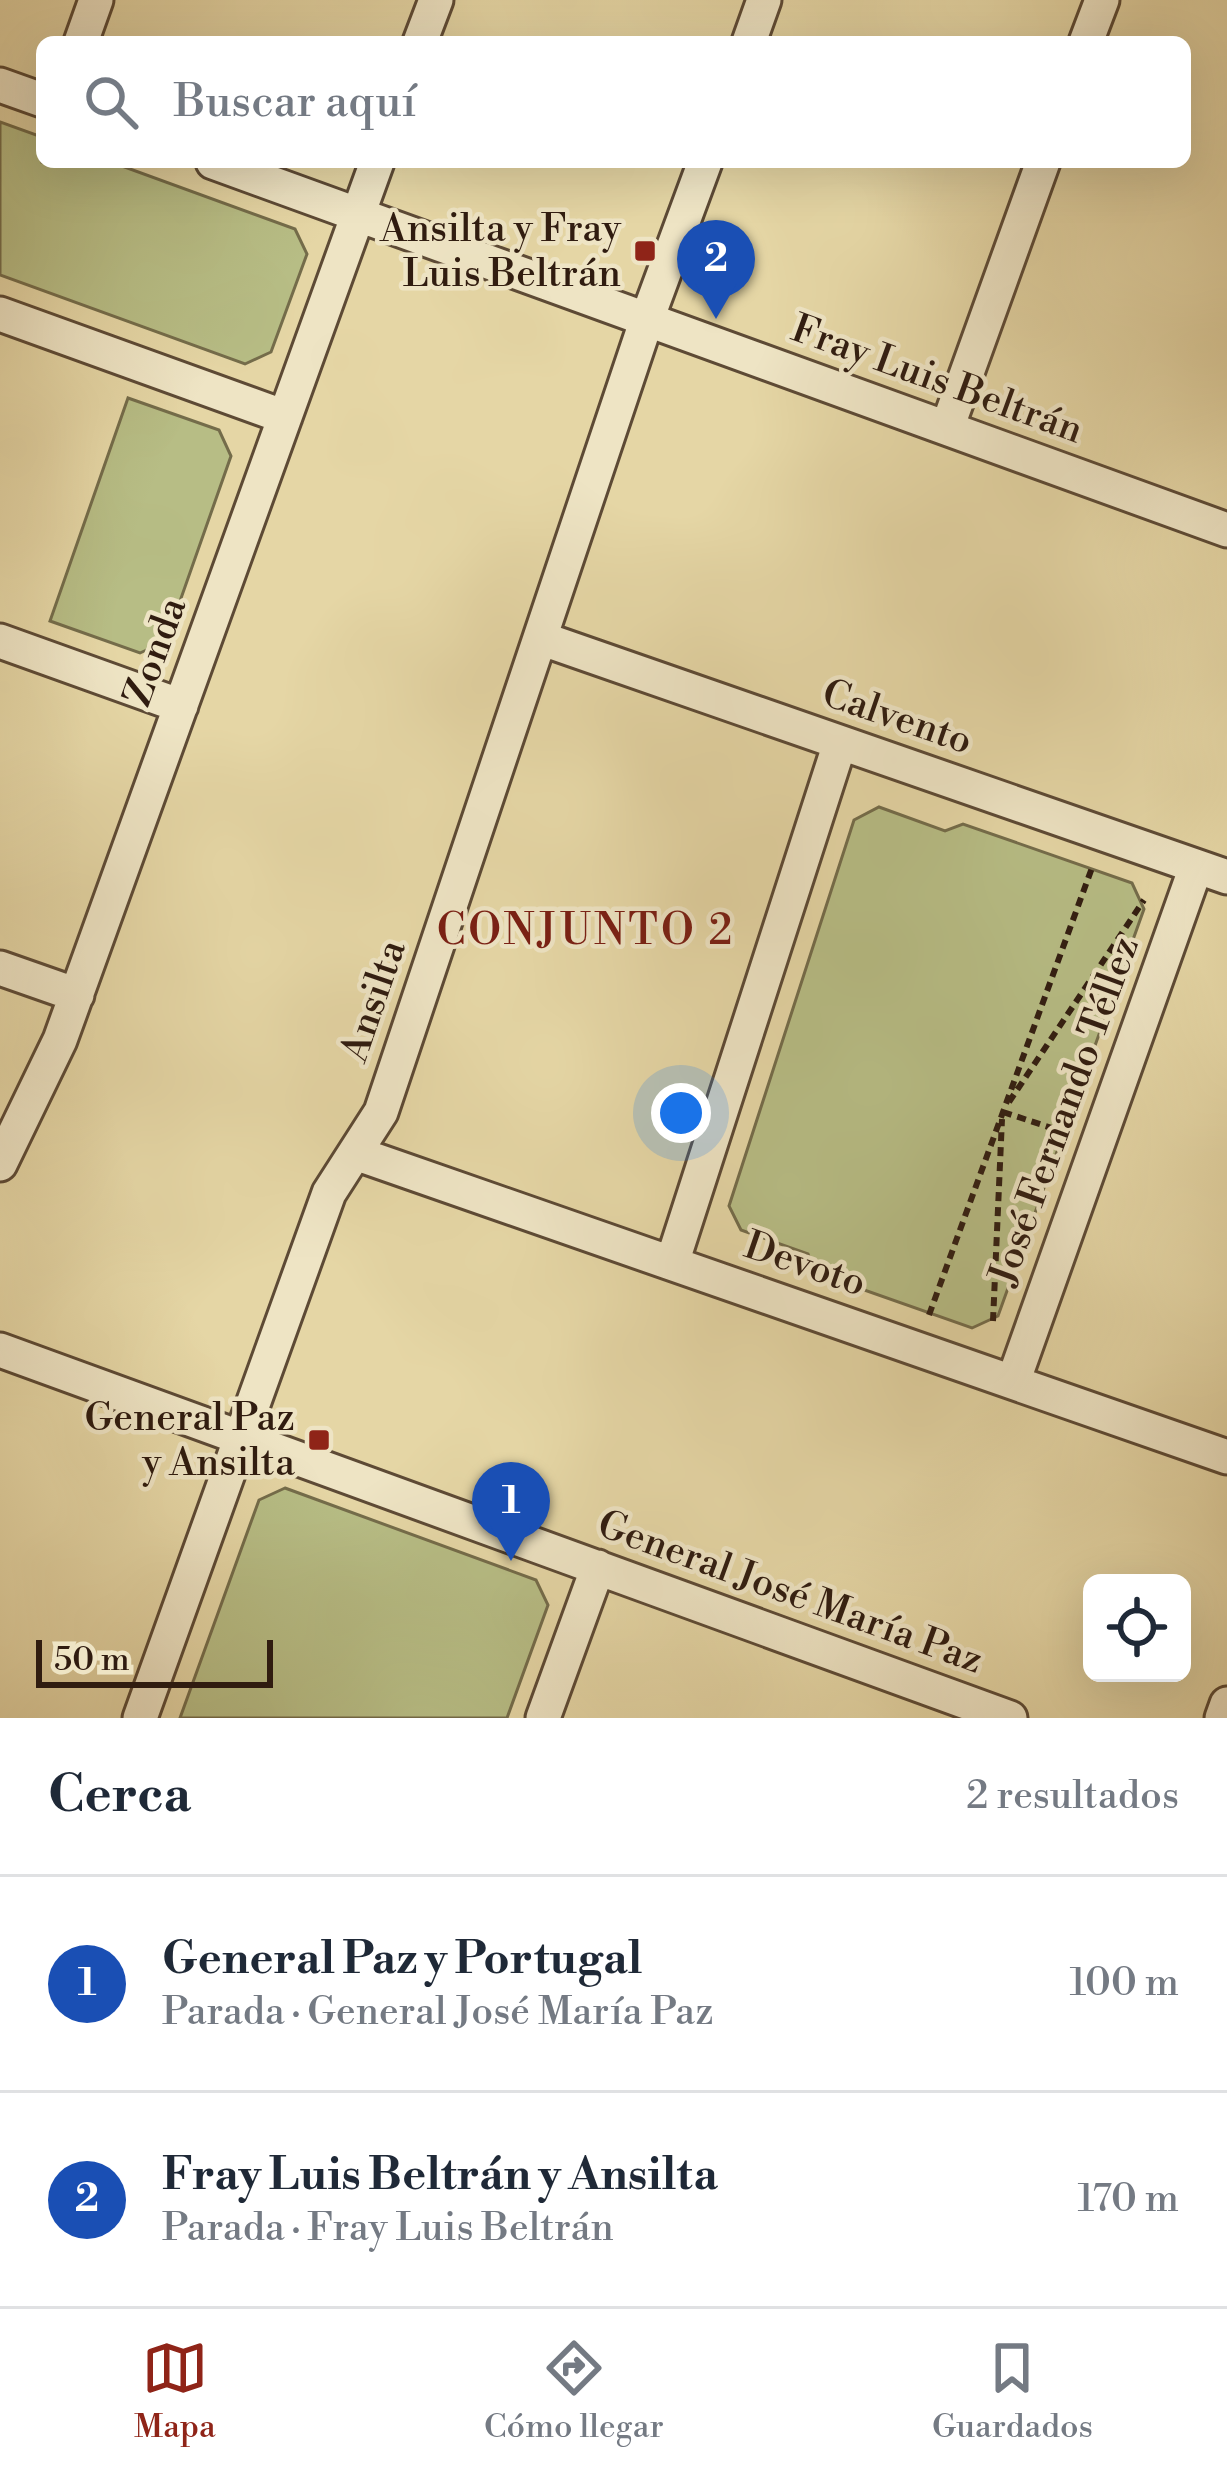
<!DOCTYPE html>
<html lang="es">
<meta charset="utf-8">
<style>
:root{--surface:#fff;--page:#f6f6f7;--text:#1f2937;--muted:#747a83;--line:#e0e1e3;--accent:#8f2418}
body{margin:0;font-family:"Libre Bodoni",serif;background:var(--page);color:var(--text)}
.controls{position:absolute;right:36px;bottom:36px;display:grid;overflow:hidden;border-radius:18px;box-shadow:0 12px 48px #0002}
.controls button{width:108px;height:108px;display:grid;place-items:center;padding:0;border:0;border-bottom:3px solid var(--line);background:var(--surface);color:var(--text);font:60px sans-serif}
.scale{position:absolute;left:36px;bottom:30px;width:237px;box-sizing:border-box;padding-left:12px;border:6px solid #301c10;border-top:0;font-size:33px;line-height:42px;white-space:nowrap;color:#301c10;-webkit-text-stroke:9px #eee4c4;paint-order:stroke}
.you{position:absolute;left:681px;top:1113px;width:42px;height:42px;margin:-30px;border:9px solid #fff;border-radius:50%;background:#1a73e8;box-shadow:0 0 0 18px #1a73e833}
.badge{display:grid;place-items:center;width:78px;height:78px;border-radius:50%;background:var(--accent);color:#fff;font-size:39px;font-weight:700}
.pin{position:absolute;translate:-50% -99px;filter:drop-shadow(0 3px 6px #0008)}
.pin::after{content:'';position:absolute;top:63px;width:42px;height:36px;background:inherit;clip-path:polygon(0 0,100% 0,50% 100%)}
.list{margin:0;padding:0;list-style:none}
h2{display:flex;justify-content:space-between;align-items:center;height:156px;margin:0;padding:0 48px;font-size:51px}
h2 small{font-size:39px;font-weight:400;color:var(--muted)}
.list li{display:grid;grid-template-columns:78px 1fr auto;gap:36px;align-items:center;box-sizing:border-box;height:216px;padding:0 48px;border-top:3px solid var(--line)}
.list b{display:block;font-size:45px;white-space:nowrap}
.list p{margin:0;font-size:39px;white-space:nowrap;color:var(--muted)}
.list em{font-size:39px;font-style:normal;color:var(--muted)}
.icon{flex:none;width:66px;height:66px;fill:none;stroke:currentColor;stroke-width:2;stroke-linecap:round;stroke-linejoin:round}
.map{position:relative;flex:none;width:1227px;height:1718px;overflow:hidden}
.search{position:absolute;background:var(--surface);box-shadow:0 12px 48px #0002;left:36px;right:36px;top:36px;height:132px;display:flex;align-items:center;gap:30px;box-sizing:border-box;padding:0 42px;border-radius:18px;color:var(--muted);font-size:45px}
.sheet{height:588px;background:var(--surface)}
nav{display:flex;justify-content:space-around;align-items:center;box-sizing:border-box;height:168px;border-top:3px solid var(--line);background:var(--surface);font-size:33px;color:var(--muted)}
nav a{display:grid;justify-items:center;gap:6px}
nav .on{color:var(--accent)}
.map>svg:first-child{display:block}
.green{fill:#b7bd85;stroke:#746c4a;stroke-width:3}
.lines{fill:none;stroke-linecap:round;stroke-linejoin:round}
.minor-casing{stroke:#5d4a35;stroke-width:39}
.path{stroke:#301c10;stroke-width:6;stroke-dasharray:9 6;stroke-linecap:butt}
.minor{stroke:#eee4c4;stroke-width:33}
.poi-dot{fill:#8f2418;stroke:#eee4c4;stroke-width:4.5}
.labels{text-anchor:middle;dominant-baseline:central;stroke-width:9;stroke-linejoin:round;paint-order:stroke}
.poi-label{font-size:39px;fill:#301c10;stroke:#eee4c4;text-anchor:end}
.street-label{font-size:39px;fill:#301c10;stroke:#eee4c4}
.neighbourhood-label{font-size:42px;letter-spacing:3px;fill:#7a1f14;stroke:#eee4c4}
</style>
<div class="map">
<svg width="1227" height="1718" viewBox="0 0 1227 1718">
<rect width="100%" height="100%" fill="#e5d6a5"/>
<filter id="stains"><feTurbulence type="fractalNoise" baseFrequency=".00167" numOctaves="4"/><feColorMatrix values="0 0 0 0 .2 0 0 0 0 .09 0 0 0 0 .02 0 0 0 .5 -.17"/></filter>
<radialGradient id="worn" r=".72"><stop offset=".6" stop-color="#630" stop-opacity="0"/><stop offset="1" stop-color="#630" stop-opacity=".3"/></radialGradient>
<path class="green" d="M0,122l42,15v25h69l184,67 12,25 -36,98 -26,12 -245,-89z
M128,398l91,32 12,26 -65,185 -26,12 -90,-32z
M879,807l66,24 18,-7 169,59 12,26 -146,407 -26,12 -156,-55 -8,-19 -67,-24 -12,-24 125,-386z
M285,1488l251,92 12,25 -41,113h-327l79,-218z"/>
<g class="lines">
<defs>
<path id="minor" d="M81,42l15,-42
M420,42l16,-42
M749,42l15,-42
M1086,42l16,-42
M0,85l42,15
M213,162l1014,368
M0,314l285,103
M947,428l96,-266
M540,638l687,239
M0,641l181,65
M0,968l77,27
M355,1153l872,304
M0,1164l60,-124 317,-878
M672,1263l168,-520
M0,1350l1010,368
M1013,1382l183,-515
M140,1718l189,-525 52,-81 266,-793 58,-157
M543,1718l55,-151
M1222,1718l5,-14"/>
</defs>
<use href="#minor" class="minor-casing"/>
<path class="path" d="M1009,1102l135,-202
M1003,1112l64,21
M929,1315l164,-450
M993,1321l9,-202"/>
<use href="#minor" class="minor"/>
</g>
<g class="poi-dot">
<rect x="633" y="239" width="24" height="24" rx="6"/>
<rect x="307" y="1428" width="24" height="24" rx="6"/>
</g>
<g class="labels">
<g class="poi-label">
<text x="621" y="229">Ansilta y Fray<tspan x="621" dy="45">Luis Beltrán</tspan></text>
<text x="295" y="1418">General Paz<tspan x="295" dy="45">y Ansilta</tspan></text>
</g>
<g class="street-label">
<text transform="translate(937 380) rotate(20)">Fray Luis Beltrán</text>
<text transform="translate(156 652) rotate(-70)">Zonda</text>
<text transform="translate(897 718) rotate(19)">Calvento</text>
<text transform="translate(374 1001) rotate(-71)">Ansilta</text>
<text transform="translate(1065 1111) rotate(-70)">José Fernando Téllez</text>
<text transform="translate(805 1265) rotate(19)">Devoto</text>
<text transform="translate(790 1593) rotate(20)">General José María Paz</text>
</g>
<g class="neighbourhood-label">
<text x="586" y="931">CONJUNTO 2</text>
</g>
</g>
<rect width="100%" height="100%" filter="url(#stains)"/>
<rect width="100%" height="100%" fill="url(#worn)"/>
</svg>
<div class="controls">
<button><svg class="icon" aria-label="locate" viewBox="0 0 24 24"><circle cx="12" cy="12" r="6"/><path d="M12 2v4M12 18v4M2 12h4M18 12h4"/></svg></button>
</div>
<div class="scale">50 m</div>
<div class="you"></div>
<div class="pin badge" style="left:511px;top:1561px;background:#1a4fb4">1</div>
<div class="pin badge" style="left:716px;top:319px;background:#1a4fb4">2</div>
<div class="search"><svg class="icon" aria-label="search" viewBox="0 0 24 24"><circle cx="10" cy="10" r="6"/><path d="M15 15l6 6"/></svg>Buscar aquí</div>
</div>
<section class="sheet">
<h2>Cerca<small>2 resultados</small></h2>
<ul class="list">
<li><span class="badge" style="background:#1a4fb4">1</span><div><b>General Paz y Portugal</b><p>Parada · General José María Paz</p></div><em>100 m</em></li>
<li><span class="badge" style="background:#1a4fb4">2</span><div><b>Fray Luis Beltrán y Ansilta</b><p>Parada · Fray Luis Beltrán</p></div><em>170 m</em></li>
</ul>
</section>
<nav>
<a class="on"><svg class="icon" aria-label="map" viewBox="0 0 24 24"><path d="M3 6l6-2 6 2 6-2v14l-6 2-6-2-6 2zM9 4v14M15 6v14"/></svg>Mapa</a>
<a><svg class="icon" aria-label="directions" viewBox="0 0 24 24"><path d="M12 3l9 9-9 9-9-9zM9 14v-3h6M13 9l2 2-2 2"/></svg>Cómo llegar</a>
<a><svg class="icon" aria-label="saved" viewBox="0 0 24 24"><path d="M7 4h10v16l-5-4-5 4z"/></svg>Guardados</a>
</nav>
